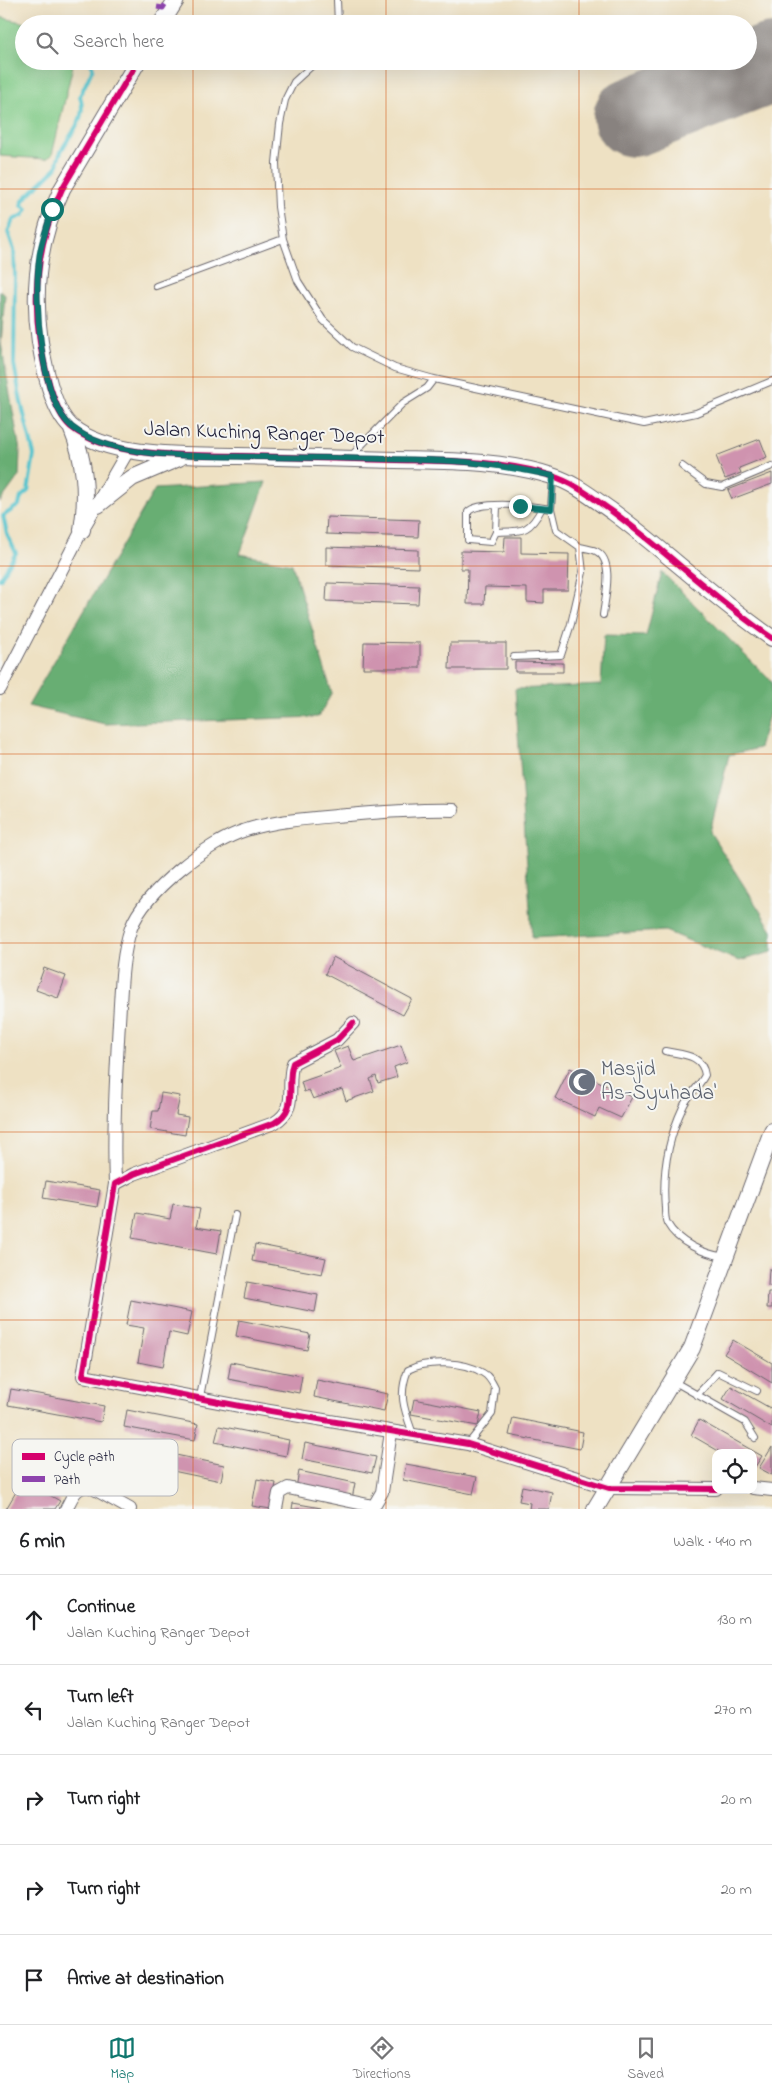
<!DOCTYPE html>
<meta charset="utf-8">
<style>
:root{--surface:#fff;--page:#f2f2f2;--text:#202124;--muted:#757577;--line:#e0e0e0;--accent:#0f766e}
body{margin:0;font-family:"Indie Flower",sans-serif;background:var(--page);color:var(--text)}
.controls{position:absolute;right:15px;bottom:15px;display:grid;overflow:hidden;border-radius:10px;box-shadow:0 5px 20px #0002}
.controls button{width:45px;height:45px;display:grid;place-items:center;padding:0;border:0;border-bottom:1px solid var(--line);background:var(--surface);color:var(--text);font:25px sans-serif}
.stop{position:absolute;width:15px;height:15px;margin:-11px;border:4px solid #0f766e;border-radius:50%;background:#fff}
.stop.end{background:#0f766e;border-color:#fff;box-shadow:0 1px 5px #0008}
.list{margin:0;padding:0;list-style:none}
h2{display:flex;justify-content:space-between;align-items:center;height:65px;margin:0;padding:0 20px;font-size:21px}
h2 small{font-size:16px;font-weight:400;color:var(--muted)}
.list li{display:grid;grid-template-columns:32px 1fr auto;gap:15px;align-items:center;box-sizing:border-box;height:90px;padding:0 20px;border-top:1px solid var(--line)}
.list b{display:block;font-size:19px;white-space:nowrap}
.list p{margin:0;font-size:16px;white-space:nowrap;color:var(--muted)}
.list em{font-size:16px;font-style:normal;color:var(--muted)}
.icon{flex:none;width:28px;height:28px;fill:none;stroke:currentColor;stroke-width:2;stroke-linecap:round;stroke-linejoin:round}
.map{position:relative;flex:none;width:772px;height:1509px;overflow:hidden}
.search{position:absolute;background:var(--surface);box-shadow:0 5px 20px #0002;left:15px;right:15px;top:15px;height:55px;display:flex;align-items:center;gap:12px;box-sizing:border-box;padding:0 18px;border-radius:28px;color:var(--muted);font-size:19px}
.sheet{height:515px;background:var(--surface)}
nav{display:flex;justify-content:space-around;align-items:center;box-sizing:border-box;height:70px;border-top:1px solid var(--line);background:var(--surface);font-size:14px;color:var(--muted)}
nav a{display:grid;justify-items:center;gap:2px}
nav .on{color:var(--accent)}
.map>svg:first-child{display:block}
.green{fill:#80ca86;stroke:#517660}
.forest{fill:#68ae73;stroke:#456857}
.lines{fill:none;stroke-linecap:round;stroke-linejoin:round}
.stream{stroke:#57c4ce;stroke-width:4}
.runway{stroke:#88827f;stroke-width:80}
.building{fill:#cf93af}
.service-casing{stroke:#69656b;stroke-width:8}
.minor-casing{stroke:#69656b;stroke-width:14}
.tertiary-casing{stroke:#69656b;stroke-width:18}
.service{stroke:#fff;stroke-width:6}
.minor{stroke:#fff;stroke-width:12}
.tertiary{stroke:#fff;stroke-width:16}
.quiet{stroke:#8e44ad;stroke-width:5;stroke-dasharray:10 5;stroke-linecap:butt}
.cycleway-casing{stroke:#f6f6f2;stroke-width:9}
.cycleway{stroke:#d6006c;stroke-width:6}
.route{stroke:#0f766e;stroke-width:6}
.grid{fill:none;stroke:#d45411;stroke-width:1;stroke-opacity:0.55}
.labels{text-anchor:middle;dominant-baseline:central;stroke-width:4;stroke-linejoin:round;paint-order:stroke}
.street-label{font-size:21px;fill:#22223b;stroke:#f6f6f2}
.worship-label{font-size:21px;fill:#5b616d;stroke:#f6f6f2;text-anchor:start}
.key{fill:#f6f6f2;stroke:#b6b6bb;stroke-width:1}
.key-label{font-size:14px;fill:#22223b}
</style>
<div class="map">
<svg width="772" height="1509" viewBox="0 0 772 1509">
<rect width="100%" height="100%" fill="#f6f6f2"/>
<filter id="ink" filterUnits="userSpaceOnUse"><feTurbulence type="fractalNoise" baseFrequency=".02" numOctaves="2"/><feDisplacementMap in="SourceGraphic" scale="10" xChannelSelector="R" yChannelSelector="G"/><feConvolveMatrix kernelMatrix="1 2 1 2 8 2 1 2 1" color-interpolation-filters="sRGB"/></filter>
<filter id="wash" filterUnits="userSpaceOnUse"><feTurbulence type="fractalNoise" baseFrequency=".0096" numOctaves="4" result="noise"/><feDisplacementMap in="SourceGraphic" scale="20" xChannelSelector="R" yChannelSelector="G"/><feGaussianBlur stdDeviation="1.12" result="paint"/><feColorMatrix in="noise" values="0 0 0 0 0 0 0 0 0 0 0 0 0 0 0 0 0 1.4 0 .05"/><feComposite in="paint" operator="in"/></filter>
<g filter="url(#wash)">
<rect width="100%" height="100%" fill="#eee1c3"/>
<path class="green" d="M0,17l29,7h-5v37h50l-22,94 -6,4 -46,-3z"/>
<path class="forest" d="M0,291l5,4 -4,48 19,108 -1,25 -19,26z
M266,482l-26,72 52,10 40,129 -14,24 -213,7 -77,-18 127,-217z
M662,572l110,110v23l-13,43 -30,7 -19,77 62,98v22l-33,9 -74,-30 -133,7 -17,-249 86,-4 3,-50 42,1z"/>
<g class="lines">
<path class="stream" d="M0,579l16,-26 -9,-19 -4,-18 16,-11 2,-8 7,-6 6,-36 -13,-53 -7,-38 1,-90 -1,-24 -6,-18 5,-12 10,-5 4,-6 -6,-4 3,-6 33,-32c1,-27 33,-41 23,-71l13,-28 -3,-7"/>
<path class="runway" d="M633,117l139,-54"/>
</g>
<g id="blocks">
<path class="building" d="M760,439l7,18 -28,11 2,5 -16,6 -9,-23z
M772,473v11l-40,15 -4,-9z
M327,517l92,3 -1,17 -92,-3z
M505,537h16v16l48,1 -1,36h-24v13l-17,-1v-14l-42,-1 -1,17h-17l1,-35h-7v-18l43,1z
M326,547l92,3v18l-92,-3z
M327,583l92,3 -1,18 -92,-3z
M364,642l56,1v25h-57z
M450,643h56v26h-57z
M515,662l48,1v9h-48z
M333,957l79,42 -9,16 -78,-41z
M44,968l22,8 -8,22 -22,-8z
M401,1045l6,17 -13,5 3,10 -19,6 -2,-7 -6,3 4,12 -28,10 -4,-12 -29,10 -4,-9 -5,2 -3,-10 40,-14 -7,-17 14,-5 6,15z
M570,1068l62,29 -11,21 -22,-10 -4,9 -40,-19z
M161,1093l19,3 -4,19 12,2 -3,18 -35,-6 3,-18h5z
M46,1181l54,9 -3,17 -54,-9z
M173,1204l27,5 -4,18 25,4 -4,23 -85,-16 5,-25 33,6z
M255,1244l71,14 -4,16 -70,-13z
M769,1269h3v17h-4z
M247,1282l71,13 -3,17 -71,-14z
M768,1292h4v16h-5z
M131,1300l61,12 -5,24 -18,-4 -6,35 -25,-5 6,-34 -18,-3z
M239,1320l71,14 -3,16 -71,-14z
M733,1340l39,23v20l-48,-29z
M231,1362l71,14 -3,17 -71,-14z
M317,1380l71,14 -4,17 -70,-14z
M731,1386l39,22 2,-3v23l-49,-29z
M11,1389l93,17 -3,16 -93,-17z
M414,1399l67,13 -3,14 -67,-12z
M127,1410l71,14 -3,16 -71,-13z
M513,1418l70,14 -3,17 -71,-14z
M699,1420l63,36 -9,14v-17h-31l-31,-18z
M219,1426l70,14 -3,16 -71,-14z
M305,1443l71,14 -4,16 -70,-14z
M772,1447v28l-13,-7z
M142,1448l82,17 -3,16 -82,-17z
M406,1464l71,13 -4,17 -70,-14z
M299,1471l56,12 -3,16 -56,-11z
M257,1479l19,4 -5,26 -19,-3z
M23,1480l37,21 -5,8h-49z
M522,1486l30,6 -3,17h-20l1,-6 -11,-2z
M293,1503l28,5v1h-29z"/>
</g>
</g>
<g filter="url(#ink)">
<use href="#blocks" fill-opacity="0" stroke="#69656b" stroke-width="1"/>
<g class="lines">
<defs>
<path id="service" d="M337,0l1,24
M317,61l-23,21 -9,18 -5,24 -4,39 2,44 5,32 15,42 25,39 29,27 43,21 39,11 210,45 52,-11 76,-32
M156,286l127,-47
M351,456l52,-53 24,-15 7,-9
M682,466l24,18 16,3 50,-21
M542,508c-13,25 -19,23 -46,24l-5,10 -23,-2v-28c11,-12 66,-6 83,-3
M496,532l1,-26
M580,547c5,1 11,2 16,4 19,9 9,47 7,64
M514,657l47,-2 10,-31 12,-52 -3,-25 -24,-17 -5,-21 2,-31
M665,1051c18,4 37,3 40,24 -6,12 -17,20 -22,32 -15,32 -21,66 -18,101 0,5 0,11 2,15 11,20 37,31 58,34
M673,1381l72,41 10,16
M697,1395l21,-23 39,19
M200,1397l35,-182
M413,1434c-9,-25 -15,-39 -5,-64 18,-10 57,-9 75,3 6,3 9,9 12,15l-3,26 -24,30"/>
<path id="minor" d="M0,689l82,-159 47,-81
M353,1023l-16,17 -44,23c-8,23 7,45 -19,60l-140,51 -19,10 -32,192 157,30 228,38 141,44 107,1
M115,1184c-2,-54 1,-108 4,-162 2,-30 2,-65 12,-94 14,-37 78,-87 115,-98 32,-10 68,-12 101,-15 36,-3 70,-6 106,-5
M753,1488l19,2
M66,1509c6,-11 9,-23 23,-23l41,23
M276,1509l3,-16 9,-5 85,18
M372,1509l10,-17 9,-60"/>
<path id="tertiary" d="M161,24l15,-24
M138,61l-76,128c-23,48 -30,100 -22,153 4,24 12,68 31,85 39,32 120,28 167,29 53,1 105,3 158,4 52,1 106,0 156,16 23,7 42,23 61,36 54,40 103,88 159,126
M71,427c14,34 17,66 11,103
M98,505l34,-27 47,-20
M595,1509l97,-161 80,-217"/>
</defs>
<use href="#service" class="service-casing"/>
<use href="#minor" class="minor-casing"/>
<use href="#tertiary" class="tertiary-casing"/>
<use href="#service" class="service"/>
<use href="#minor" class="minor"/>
<use href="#tertiary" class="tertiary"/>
<path class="quiet" d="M157,7l6,1 5,-8"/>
<defs>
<path id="cycleway" d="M138,61l-76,128c-23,48 -30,100 -22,153 4,24 12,68 31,85 39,32 120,28 167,29 53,1 105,3 158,4 52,1 106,0 156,16 23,7 42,23 61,36 54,40 103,88 159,126
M353,1023l-16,17 -44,23c-8,23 7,45 -19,60l-140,51 -19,10 -32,192 157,30 228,38 141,44 107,1"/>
</defs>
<use href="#cycleway" class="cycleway-casing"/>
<use href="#cycleway" class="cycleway"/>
</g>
</g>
<g class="lines" filter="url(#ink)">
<path class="route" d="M52,209c-4,17 -12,34 -13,51 -5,39 1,141 33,167 44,35 137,28 191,30 63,1 127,1 189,4 35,2 68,8 101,15l-2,33 -31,-3"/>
</g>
<path class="grid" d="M193,0v24M386,0v24M579,0v24M193,61v1448M386,61v1448M579,61v1448M0,189h772M0,377h772M0,566h772M0,754h772M0,943h772M0,1132h772M0,1320h772"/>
<defs>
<symbol id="mosque-disc" viewBox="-11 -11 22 22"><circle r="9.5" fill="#6b7280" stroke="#f6f6f2"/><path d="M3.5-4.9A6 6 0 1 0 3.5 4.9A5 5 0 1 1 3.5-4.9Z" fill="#fff"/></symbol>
</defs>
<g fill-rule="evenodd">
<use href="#mosque-disc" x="566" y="1066" width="32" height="32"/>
</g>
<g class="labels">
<g class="street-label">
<text transform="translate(264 434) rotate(2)">Jalan Kuching Ranger Depot</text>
</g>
<g class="worship-label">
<text x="601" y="1070">Masjid<tspan x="601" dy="24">As-Syuhada'</tspan></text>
</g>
</g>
<rect x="12" y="1439" width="166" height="57" rx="8" class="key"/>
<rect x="22" y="1453" width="23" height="7" fill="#d6006c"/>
<rect x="22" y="1476" width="23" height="6" fill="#8e44ad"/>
<g class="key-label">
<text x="54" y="1461">Cycle path</text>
<text x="54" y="1484">Path</text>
</g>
</svg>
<div class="controls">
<button><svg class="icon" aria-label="locate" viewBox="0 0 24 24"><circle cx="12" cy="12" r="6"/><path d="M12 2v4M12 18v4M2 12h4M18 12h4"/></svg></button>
</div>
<div class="stop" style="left:52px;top:209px"></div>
<div class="stop end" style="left:520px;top:506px"></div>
<div class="search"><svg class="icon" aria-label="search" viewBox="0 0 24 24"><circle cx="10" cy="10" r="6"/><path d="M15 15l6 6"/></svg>Search here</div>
</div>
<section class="sheet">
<h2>6 min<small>Walk · 440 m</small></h2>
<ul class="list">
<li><svg class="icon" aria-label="ahead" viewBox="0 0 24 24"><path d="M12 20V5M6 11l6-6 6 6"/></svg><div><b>Continue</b><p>Jalan Kuching Ranger Depot</p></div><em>130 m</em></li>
<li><svg class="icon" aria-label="left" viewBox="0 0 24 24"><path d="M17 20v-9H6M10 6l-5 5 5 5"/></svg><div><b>Turn left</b><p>Jalan Kuching Ranger Depot</p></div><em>270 m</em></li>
<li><svg class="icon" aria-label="right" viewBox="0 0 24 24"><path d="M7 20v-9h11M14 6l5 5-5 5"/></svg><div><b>Turn right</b></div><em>20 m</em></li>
<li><svg class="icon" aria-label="right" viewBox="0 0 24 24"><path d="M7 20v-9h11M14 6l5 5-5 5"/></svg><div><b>Turn right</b></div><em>20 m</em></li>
<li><svg class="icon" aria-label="arrive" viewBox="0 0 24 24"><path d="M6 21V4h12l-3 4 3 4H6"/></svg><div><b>Arrive at destination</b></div></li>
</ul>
</section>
<nav>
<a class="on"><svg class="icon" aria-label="map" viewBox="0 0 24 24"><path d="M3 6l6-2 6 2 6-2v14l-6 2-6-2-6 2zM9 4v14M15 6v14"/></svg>Map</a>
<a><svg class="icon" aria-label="directions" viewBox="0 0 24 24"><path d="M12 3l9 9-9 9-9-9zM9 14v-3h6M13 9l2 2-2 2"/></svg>Directions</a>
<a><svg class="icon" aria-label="saved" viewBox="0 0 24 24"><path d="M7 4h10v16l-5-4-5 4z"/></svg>Saved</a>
</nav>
